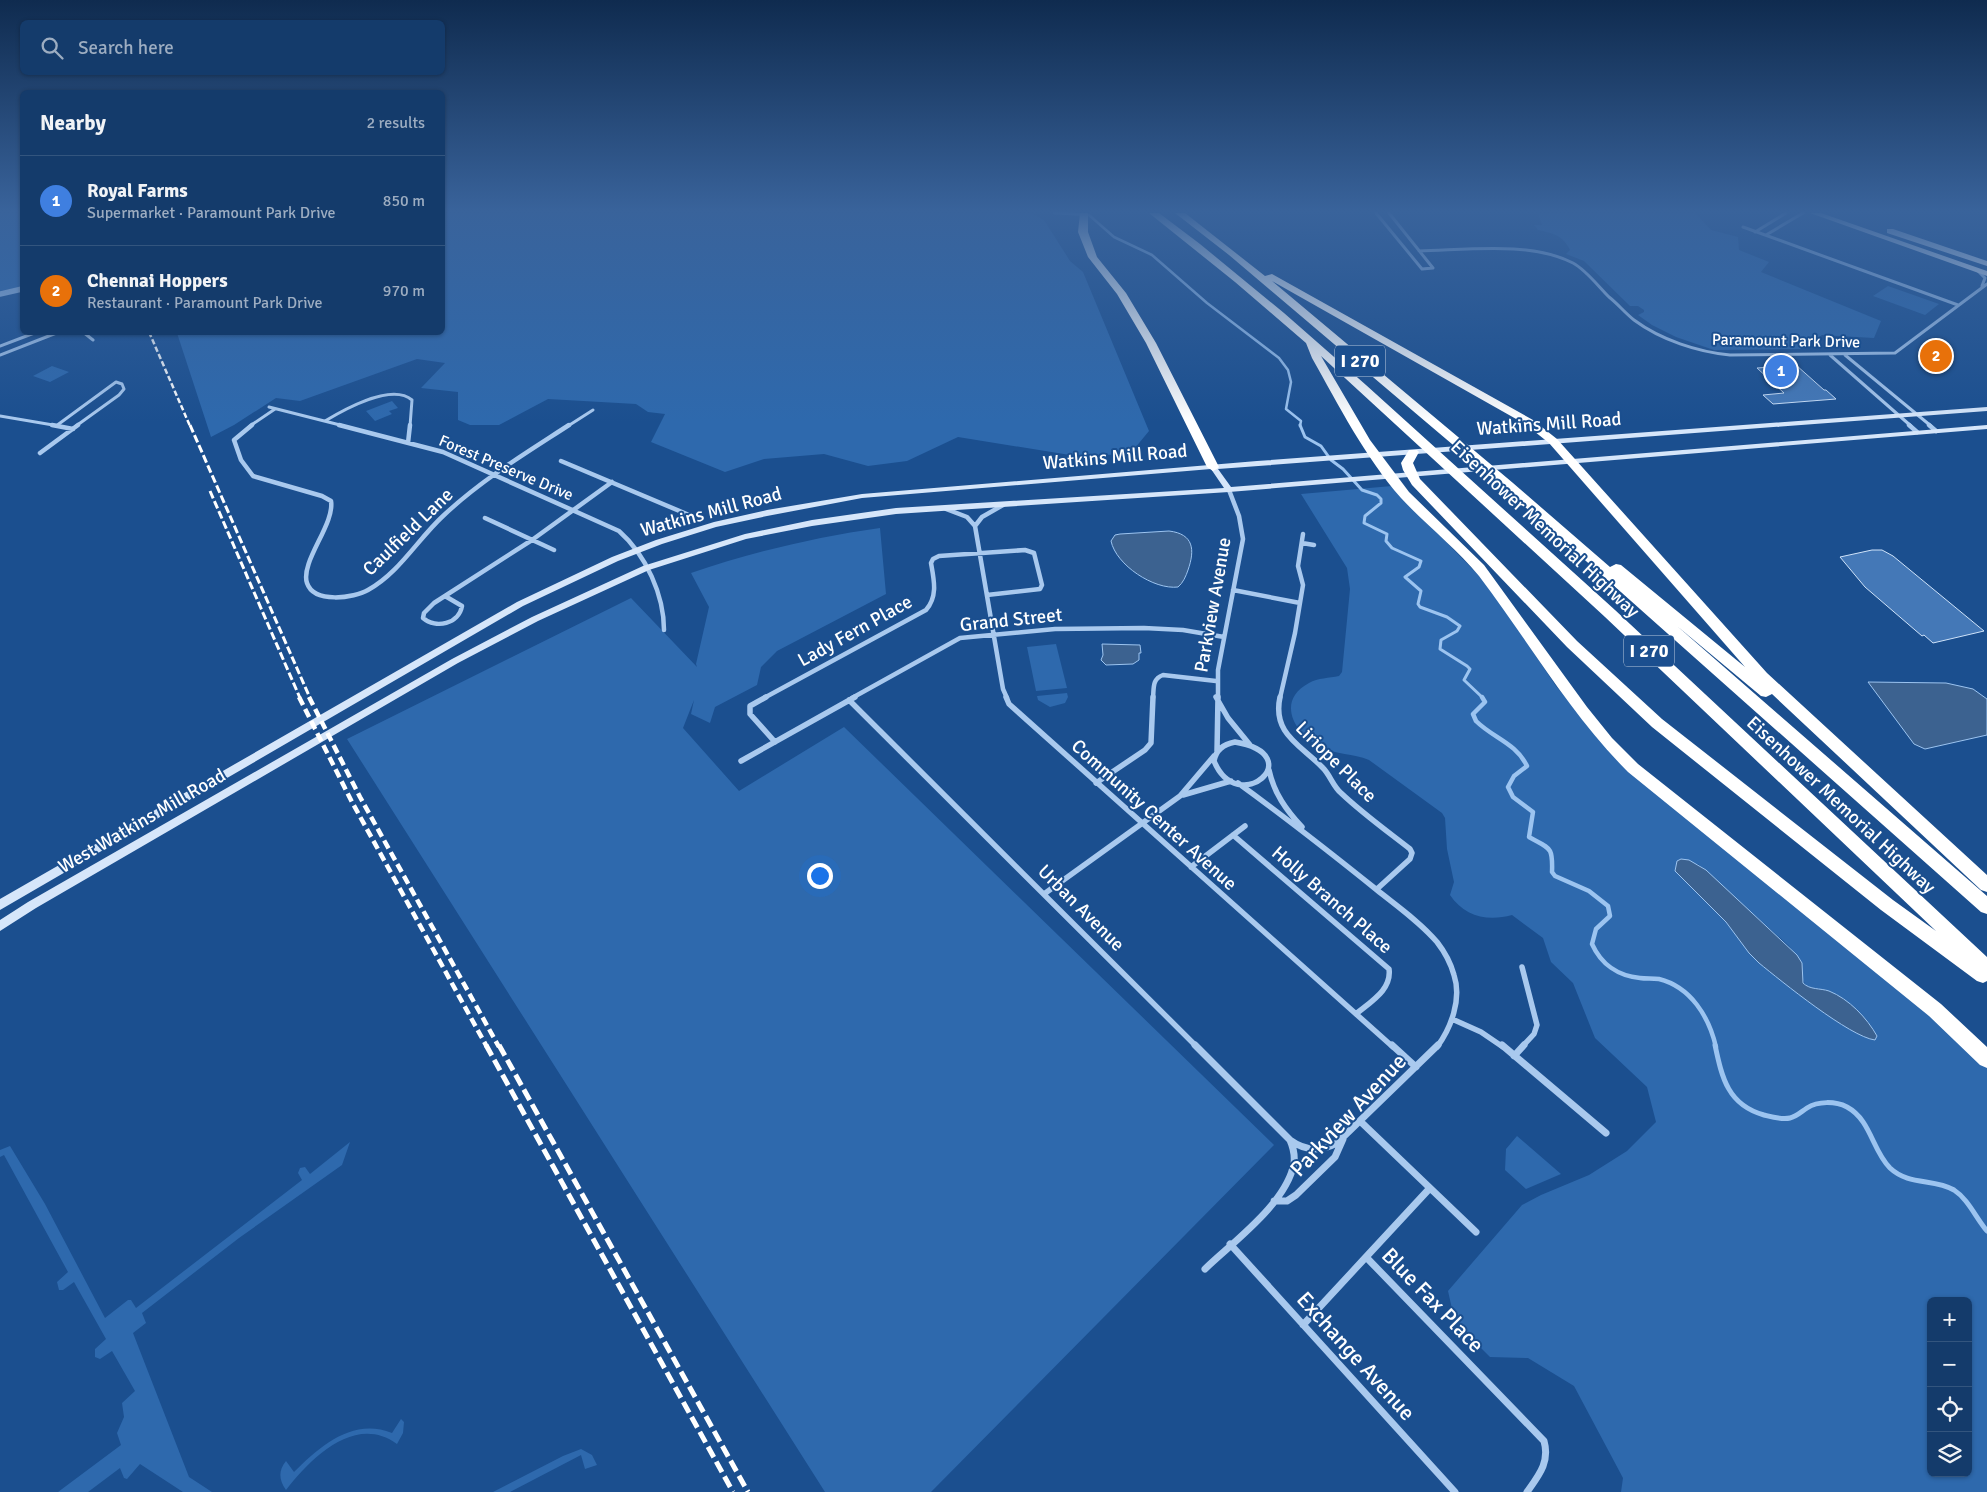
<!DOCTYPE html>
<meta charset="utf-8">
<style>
:root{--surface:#143b6b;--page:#1d4271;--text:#f1f3f6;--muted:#9dadc1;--line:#33557e;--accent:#e797bd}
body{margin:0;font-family:Signika,sans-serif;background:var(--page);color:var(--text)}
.controls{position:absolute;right:15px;bottom:15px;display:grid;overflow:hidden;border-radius:8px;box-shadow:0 1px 4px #0004}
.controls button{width:45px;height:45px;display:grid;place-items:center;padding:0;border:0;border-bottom:1px solid var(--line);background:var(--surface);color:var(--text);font:25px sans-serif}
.you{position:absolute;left:819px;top:875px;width:18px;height:18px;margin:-12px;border:4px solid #fff;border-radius:50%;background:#1a73e8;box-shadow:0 0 0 8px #1a73e833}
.badge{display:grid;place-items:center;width:32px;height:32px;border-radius:50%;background:var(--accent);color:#fff;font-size:16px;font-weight:700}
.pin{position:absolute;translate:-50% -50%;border:2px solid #fff;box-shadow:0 1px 5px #0006}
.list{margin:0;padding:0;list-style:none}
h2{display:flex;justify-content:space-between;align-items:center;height:65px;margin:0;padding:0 20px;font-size:21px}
h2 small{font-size:16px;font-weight:400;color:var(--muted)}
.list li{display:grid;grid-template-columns:32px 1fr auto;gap:15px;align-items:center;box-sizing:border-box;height:90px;padding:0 20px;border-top:1px solid var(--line)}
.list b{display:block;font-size:19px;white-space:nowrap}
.list p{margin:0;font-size:16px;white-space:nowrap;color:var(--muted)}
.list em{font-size:16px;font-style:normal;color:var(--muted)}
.icon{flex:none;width:28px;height:28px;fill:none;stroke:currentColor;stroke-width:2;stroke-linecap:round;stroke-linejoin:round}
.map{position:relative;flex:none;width:1987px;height:1492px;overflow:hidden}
.search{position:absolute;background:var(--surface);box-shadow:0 1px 4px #0004;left:20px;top:20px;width:425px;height:55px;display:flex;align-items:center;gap:12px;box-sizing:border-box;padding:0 18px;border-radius:8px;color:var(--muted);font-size:19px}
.panel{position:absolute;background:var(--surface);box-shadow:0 1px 4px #0004;left:20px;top:90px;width:425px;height:245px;border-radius:8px}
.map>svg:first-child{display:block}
.green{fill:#2e69ad;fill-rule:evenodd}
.water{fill:#3c6290;stroke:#9cc4f0}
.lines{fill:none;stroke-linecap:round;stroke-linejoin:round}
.stream-far3{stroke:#9cc4f0;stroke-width:2.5}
.stream-far2{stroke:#9cc4f0;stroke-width:3}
.stream-far1{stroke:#9cc4f0;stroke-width:4.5}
.stream{stroke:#9cc4f0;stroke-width:5}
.building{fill:#4478b7;stroke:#cfe3fa}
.minor-far3{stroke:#a9c9ee;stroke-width:3}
.minor-far2{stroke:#a9c9ee;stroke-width:4.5}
.minor-far1{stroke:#a9c9ee;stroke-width:5.5}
.minor{stroke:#a9c9ee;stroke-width:7}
.tertiary{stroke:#a9c9ee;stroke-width:5.5}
.secondary{fill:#d6e6fa;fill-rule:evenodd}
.primary{fill:#f0f6ff;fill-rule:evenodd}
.motorway{fill:#fff;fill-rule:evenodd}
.rail-far3{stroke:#fff;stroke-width:2.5;stroke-dasharray:5.5 2.5;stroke-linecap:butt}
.rail-far2{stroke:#fff;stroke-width:3;stroke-dasharray:8 3;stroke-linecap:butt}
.rail-far1{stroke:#fff;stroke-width:4.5;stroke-dasharray:9 4.5;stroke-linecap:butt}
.rail{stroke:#fff;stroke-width:5;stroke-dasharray:12 5;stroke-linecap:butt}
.labels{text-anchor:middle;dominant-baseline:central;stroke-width:4;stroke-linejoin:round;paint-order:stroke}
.far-street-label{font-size:16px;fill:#fff;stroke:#1b4f8f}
.shield{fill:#1b4f8f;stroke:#bbcadd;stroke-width:1}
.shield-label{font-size:18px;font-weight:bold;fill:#fff}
.street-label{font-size:19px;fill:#fff;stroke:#1b4f8f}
.near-street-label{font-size:22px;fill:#fff;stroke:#1b4f8f}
</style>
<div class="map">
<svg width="1987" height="1492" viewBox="0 0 1987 1492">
<rect width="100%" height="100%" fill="#1b4f8f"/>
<path class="green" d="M0,213h22v77l-6,-2 -16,3z
M443,213h588l13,7 26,41 13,11 66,159 -19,23 -54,2 -118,-19 -51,24 -39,5 -44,-12 -60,5 -39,13 -74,-30 14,-28 -17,-2 -12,-8 -88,-5 -49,26h-29l-12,-5v-28l-37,-4 24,-25 -28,-4 -117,42 -24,-3 -42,27 -23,12 -34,-104 265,-1z
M1538,213h157l16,17 27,7 1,13 30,12 -8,10 120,49 -7,17 -52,-3 -22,14 -86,1 -38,-13 -24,-12 -14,-10 6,-3v-2l-6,-4h-8l-46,-45 -18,-7 4,-4c-7,-15 -18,-17 -32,-20l-4,-5h8z
M1888,286l51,18 -14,11 -52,-19z
M52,366l17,6 -19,10 -17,-6z
M392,401l6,7 -9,3 3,3 -17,7 -9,-10z
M1392,486l96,99 68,101 48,58 352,294 31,29v425h-366l2,-14 -49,-92 -46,-28 -38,-1 -35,-35 -7,-31 74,-86 19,-10 48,-20 38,-24 29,-29 -9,-35 -52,-49 -22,-55 -22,-21 -8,-24 -31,-23c-25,7 -48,1 -62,-20l4,-13 -7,-33 -2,-31 -3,-5 -73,-53c-16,-7 -33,-5 -48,-13 -26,-12 -46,-46 -12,-64 9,-5 20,-5 30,-7l3,-4 8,-83 -3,-21 -46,-74zM1698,864l91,82 13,17 1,17 3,6c7,3 15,2 23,5 19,8 38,27 48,45l-2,3 -17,-6 -19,-11 -80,-59 -33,-41 -51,-51zM1931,1301h37v172h-37z
M880,528l6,66 -109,57 -16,16 -4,18 -42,22 -5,16 -19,-9 3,-14 -11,28 56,63 105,-64 430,418 -343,347h-106l-478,-753 284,-141 66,69 -1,-3 13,-57 -18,-34c61,-21 125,-36 189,-45z
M1056,644l11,44 -31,3 -9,-44z
M1067,693l1,4 -3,6 -15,4 -12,-7 -1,-4z
M1517,1136l44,38 -35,15 -21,-19 1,-21z
M350,1142l-8,23 -103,73 -97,75 4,10 -13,10 56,144 23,15h-29l-43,-28 -13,15 -3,-1 -4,-10 -32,24h-30l63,-47 -4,-12 7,-16 -2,-14 13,-12 -23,-40 -12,8 -5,-2v-8l11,-10 -32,-57 -11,8h-4l-2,-8 11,-10 -64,-117 -4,2v-7l10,-4 35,58 60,114 23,-18h3l5,8 166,-128 -4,-7 2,-5 5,-1 5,7z
M401,1419l3,3 -1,11 -6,11c-42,-31 -87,15 -111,46 -7,-10 -8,-19 0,-29l8,11c26,-26 59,-55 98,-39z
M581,1449l11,6 5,10 -12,4 -4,-14 -71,37h-17l70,-36z"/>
<path class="water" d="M1169,531c25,3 26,19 19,39 -2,6 -5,13 -10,17 -24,3 -62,-22 -67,-46l4,-6 5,-1z
M1102,644l38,1 1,8h-2v7l-6,4 -27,1 -5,-5 2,-5z
M1868,682l78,1 27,6 14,10v36l-62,14 -11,-5z
M1681,859l8,1 17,10 91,85 5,8 1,20c7,7 17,5 26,8 20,8 38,27 48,45l-2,4c-25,-3 -94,-59 -116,-77l-10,-10 -23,-31 -51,-51 2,-10z"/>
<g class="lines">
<path class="stream-far3" d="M1054,213l35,2 25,22 38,18 55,48 72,55 9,12 3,12 -5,27 15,12 -1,5"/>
<path class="stream-far2" d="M1300,425l5,12 16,9 10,14 12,9 19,21 15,5 4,4v4l-16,13 -1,7 23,11 -1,7 6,7 29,13 -2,6 -14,10 16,14 -3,13 2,3 27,10 13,9 -3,5 -16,9 -1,9 27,17 3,3 -6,11 19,18"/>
<path class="stream-far1" d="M1482,697l3,5 -12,12 3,7c17,17 40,22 51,45l-13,10 -6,11 5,10 20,15 -4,25c21,12 24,9 23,35l3,4 34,15 19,15 2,10 -14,13 -4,15c9,20 26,32 48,34 6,1 13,0 19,1 32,8 50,38 57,68"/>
<path class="stream" d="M1715,1045c7,33 13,60 49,70 8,2 18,5 26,3 6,-1 11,-6 17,-10 11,-7 28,-7 40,-1 24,13 25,43 43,61 19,18 44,10 64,22 14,9 22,28 33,41"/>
</g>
<path class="building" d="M1796,365l28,25h2l10,9 -63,5 -10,-9 21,-2 -27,-25z
M1872,550h10l11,6 91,75 -51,12 -9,-8 -2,1 -57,-49 -25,-30z"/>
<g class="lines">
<path class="minor-far3" d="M1376,213l46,56 11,-1
M1389,213l44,55
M1743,227l215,78
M1755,232l31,-19
M1766,235l37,-22
M1419,251c47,-1 112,-10 154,12 13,7 25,23 36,34 9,7 16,16 25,23 27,20 64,32 96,35l165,-2 92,-69
M1978,271l7,7 -3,8
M83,332l10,8
M0,346l37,-14
M0,355l59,-23
M1830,355l81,71
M1845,355l86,71
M269,407l75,19
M0,416l59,10
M325,421c20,-12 67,-38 87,-21l-2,26
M56,426l60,-44 6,2 2,5 -5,6 -43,31
M250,426l25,-17
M568,426l25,-16"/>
<path class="minor-far2" d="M52,425l21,4
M252,425l-18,15 7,20 12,16 69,20 9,5c4,23 -31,61 -24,82 7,21 47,15 61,7 31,-17 50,-51 75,-74 38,-36 83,-63 126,-91
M339,425l104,27 176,79c27,24 45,64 45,99
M1909,425l8,7
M1929,425l7,6
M408,443l2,-18
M40,453l38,-28
M561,461l128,54
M946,509l21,8 8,9 7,-9 21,-12
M485,518l69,32
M975,526l28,163 4,9
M1302,543l12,2
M1233,590l67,13
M445,596l17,10c-3,18 -26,23 -39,12l1,-5 10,-10 98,-63 80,-58
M764,698l162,-88c12,-14 8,-30 5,-47l2,-4 6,-3 86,-6 9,3 8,32 -2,4 -53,6
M852,698l108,-60 95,-9 89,-1 39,2 41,7
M1153,698c1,-10 -1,-19 10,-23l53,6
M1218,698v-28l25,-131 -4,-23 -10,-26
M1280,698l15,-65 8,-48 -5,-19 5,-32"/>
<path class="minor-far1" d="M766,697l-16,9v8l25,28
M1006,697l3,7 384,343
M1216,697l12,21 22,27
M1280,697c-8,37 21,48 43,71 7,7 10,18 18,25 21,20 46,38 69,56l2,4 -2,6 -33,30
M849,700l348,347
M1235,742c76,13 3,77 -21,19 2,-12 10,-17 21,-19z
M1217,751l1,-54
M741,761l114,-64
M1269,770c5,23 17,40 33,57
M1096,783l49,-33 6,-7 2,-46
M1238,783c47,34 93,70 139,107 20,16 43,32 60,52 7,9 14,22 17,33 8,24 -3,53 -17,72
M1183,795l48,-14
M1233,835l156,134c3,21 -19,33 -33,45
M1191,867l54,-41
M1044,894l136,-98 34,-40
M1522,967l15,58 -3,9 -12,13
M1452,1019l29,13 22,15"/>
<path class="minor" d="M1195,1045l95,95c3,7 5,15 4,23 -7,40 -61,79 -89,106
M1392,1045l24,22
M1502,1045l104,88
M1514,1056l10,-11
M1361,1122l69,66 -64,69 178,184c6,21 -5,34 -17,51
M1290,1140c15,11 30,12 47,3l101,-98
M1430,1188l46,44
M1274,1201h13l9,-6 39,-38 8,-18
M1230,1244l225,248
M1303,1325l63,-68"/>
<path class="tertiary" d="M0,294l22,-5"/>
<path class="secondary" d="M1987,407v4l-769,58 13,18 756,-62v4l-758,63 -333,22 -84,12 -66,13 -97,31 -111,51 -80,42 -422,245 -36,23v-11l28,-18 424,-243 80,-42 111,-51 102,-32 67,-14 84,-12 328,-20 -13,-19 -349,29 -95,18 -51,11 -54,17 -44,17 -95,45 -523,304v-11l517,-297 95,-45 44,-17 58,-18 53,-12 95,-16 395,-33z"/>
<path class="primary" d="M1810,213h11l166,58v5z
M1887,229h6l94,32v5l-100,-33z"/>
<path class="motorway" d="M1080,213h8v19l9,25 29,36 30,50 63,124 -2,2 -4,2 -6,-4 -61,-124 -29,-49 -29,-37 -10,-25z
M1149,213h10l41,31 84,69 82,72 249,225 372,347v24l-4,2 -6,-2 -96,-71 -229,-183 -85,-80 -155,-162 -9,-15 -2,-7 8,-13h8l2,2 -6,11 7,16 157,162 85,78 231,181 43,31 -331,-314 -284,-261 49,84 39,52 75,73 103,142 25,31 26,26 303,240 46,43v21l-7,-3 -51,-49 -301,-244c-58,-58 -99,-130 -149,-196 -23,-28 -53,-51 -78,-78 -36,-41 -62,-92 -89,-140l-6,-15 -71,-61z
M1175,213h10l80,63 7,-2 261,146 24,19 210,234 220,202v17l-6,-2 -209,-196 -6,3 -5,-1 -84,-70 310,270v18l-6,-2 -476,-423 -276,-234zM1272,281l253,143 24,19 196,224 -124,-102 -5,-1 -6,3 -97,-84z"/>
<path class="rail-far3" d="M149,332l41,94"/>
<path class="rail-far2" d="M190,425l120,273
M210,491l90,207"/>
<path class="rail-far1" d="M299,697l53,105 135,245
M309,697l51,100 139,250"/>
<path class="rail" d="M486,1045l247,447
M499,1045l249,447"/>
</g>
<linearGradient id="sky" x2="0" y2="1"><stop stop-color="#0f2b4f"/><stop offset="0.5" stop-color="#39639b"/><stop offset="1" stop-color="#39639b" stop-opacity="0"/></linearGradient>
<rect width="1987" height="422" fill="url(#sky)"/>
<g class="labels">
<g class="far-street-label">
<text transform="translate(1786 341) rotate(1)">Paramount Park Drive</text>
<text transform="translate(506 468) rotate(23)">Forest Preserve Drive</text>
</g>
<g class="shield">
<rect x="1335" y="345.5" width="50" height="31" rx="4"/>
<rect x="1624" y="635.5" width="50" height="31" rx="4"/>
</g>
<g class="shield-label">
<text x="1360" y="361">I 270</text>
<text x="1649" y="651">I 270</text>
</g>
<g class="street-label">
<text transform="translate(1549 424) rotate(-4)">Watkins Mill Road</text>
<text transform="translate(1115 457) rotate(-5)">Watkins Mill Road</text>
<text transform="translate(711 512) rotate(-15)">Watkins Mill Road</text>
<text transform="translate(1545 529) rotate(43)">Eisenhower Memorial Highway</text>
<text transform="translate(408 532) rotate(-44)">Caulfield Lane</text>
<text transform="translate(1213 605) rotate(-80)">Parkview Avenue</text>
<text transform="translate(1011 620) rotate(-6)">Grand Street</text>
<text transform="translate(855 631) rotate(-29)">Lady Fern Place</text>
<text transform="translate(1336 762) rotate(45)">Liriope Place</text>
<text transform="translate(1841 805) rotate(43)">Eisenhower Memorial Highway</text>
<text transform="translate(1154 815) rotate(42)">Community Center Avenue</text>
<text transform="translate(142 821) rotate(-30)">West Watkins Mill Road</text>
<text transform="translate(1332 900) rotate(41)">Holly Branch Place</text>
<text transform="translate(1081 908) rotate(45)">Urban Avenue</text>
</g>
<g class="near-street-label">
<text transform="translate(1348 1115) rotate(-47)">Parkview Avenue</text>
<text transform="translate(1433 1300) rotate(46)">Blue Fax Place</text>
<text transform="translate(1356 1356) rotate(48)">Exchange Avenue</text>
</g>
</g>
</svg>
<div class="controls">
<button>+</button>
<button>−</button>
<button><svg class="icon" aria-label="locate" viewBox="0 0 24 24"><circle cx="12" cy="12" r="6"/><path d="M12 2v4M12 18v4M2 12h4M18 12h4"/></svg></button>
<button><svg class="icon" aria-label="layers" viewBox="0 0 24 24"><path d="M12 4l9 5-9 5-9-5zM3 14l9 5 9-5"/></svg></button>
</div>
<div class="you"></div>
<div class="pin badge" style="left:1781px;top:371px;background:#3f7fe0">1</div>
<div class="pin badge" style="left:1936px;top:356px;background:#e8710a">2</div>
<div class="search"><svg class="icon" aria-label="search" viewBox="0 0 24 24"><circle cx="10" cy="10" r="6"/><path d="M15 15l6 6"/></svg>Search here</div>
<section class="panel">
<h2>Nearby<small>2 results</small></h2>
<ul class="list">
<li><span class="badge" style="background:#3f7fe0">1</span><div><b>Royal Farms</b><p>Supermarket · Paramount Park Drive</p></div><em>850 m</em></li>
<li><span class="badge" style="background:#e8710a">2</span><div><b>Chennai Hoppers</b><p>Restaurant · Paramount Park Drive</p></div><em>970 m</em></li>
</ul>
</section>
</div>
